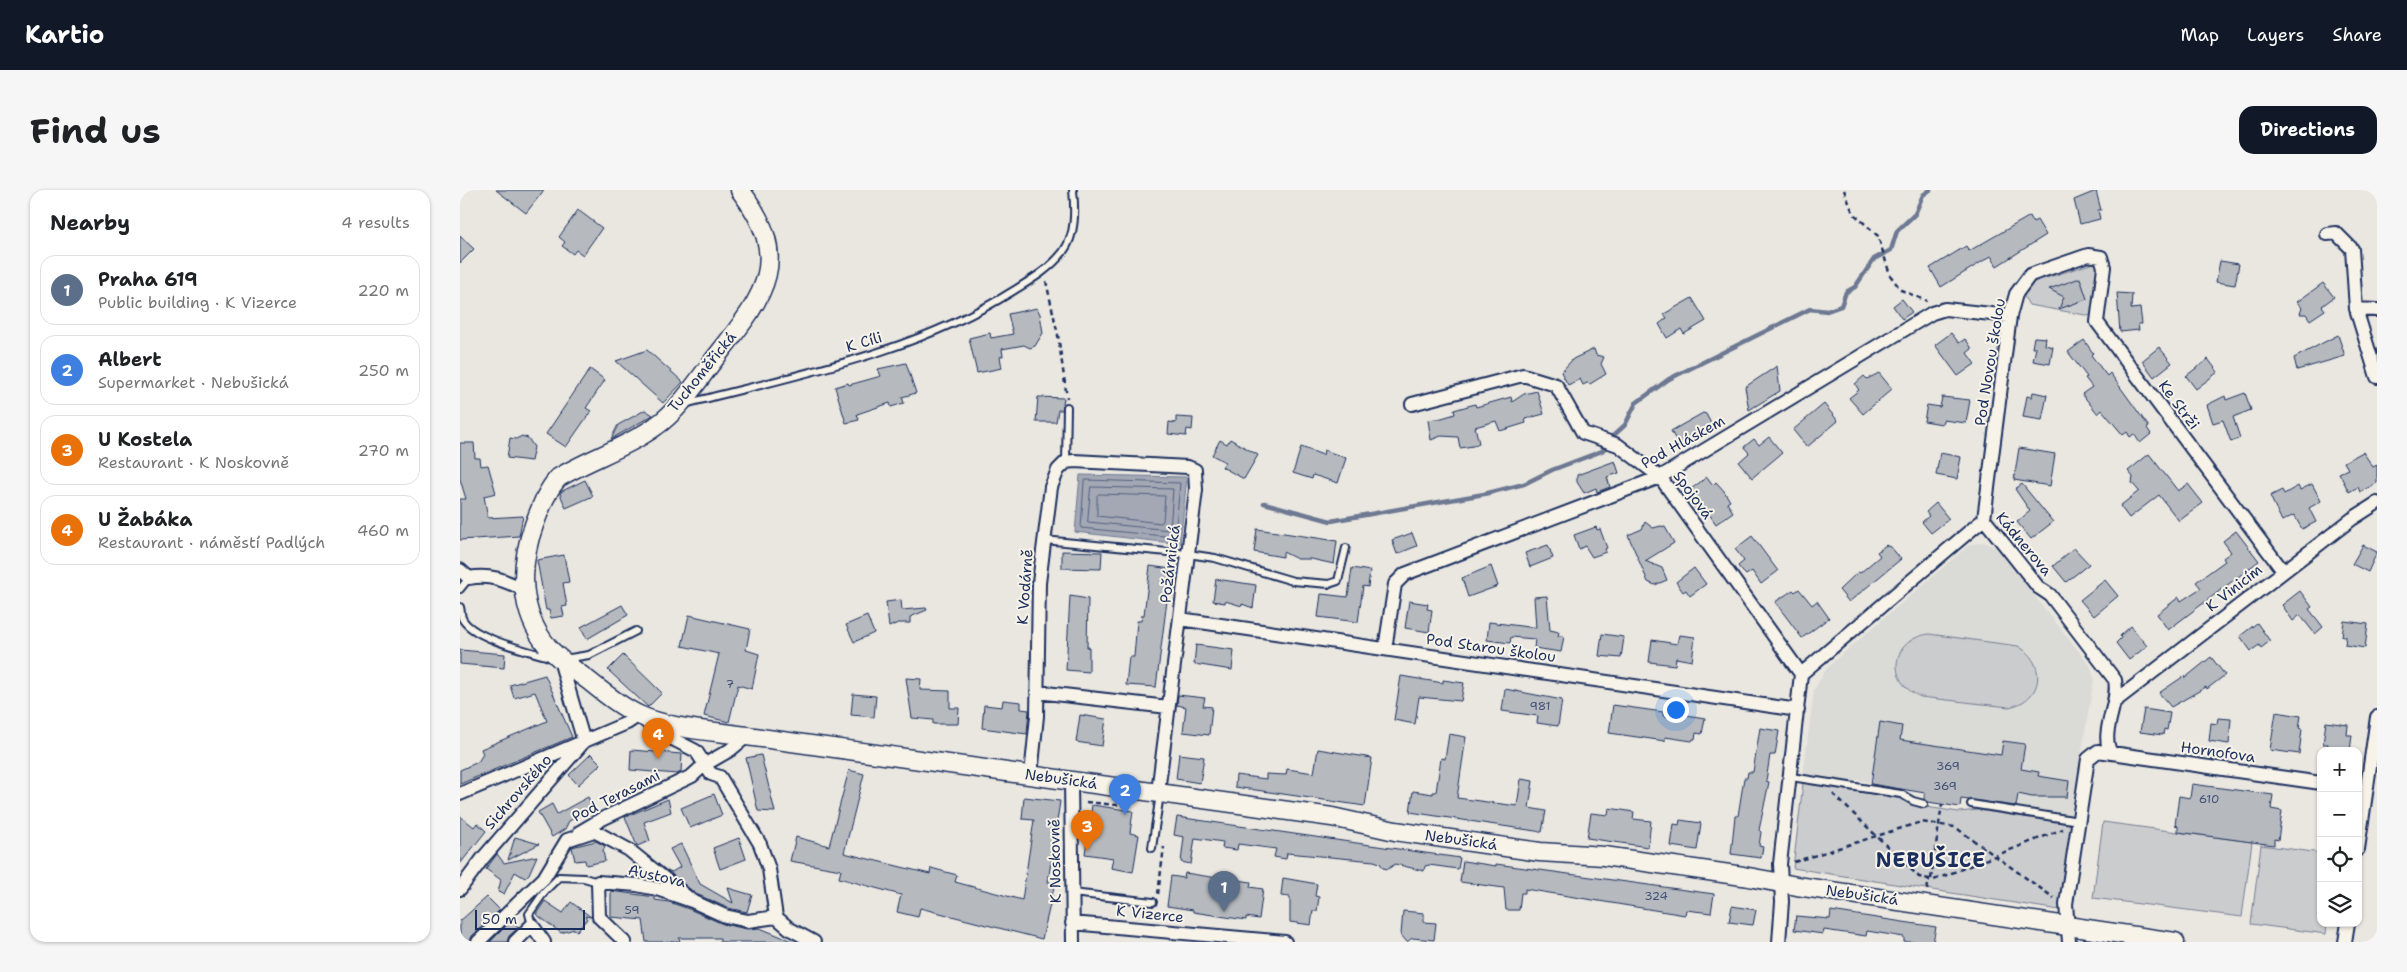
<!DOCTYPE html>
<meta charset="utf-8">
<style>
:root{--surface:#fff;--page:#f6f6f6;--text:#202124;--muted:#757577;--line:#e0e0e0;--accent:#111827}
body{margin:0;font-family:"Shantell Sans",sans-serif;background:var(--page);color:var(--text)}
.controls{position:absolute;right:15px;bottom:15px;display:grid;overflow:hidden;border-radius:10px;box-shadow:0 1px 4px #0004}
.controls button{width:45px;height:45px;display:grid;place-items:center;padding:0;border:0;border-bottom:1px solid var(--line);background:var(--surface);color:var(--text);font:25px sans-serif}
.scale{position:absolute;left:15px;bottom:12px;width:110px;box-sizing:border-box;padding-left:5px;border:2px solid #1b2f5e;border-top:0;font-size:14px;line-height:18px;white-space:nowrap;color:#1b2f5e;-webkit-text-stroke:4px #f7f3e8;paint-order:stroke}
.you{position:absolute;left:1215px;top:519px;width:18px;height:18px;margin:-12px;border:4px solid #fff;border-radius:50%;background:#1a73e8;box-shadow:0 0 0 8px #1a73e833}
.badge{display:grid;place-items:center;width:32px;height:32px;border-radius:50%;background:var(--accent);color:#fff;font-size:16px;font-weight:700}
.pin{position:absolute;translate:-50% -41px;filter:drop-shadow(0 1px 2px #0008)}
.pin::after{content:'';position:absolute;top:26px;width:18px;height:15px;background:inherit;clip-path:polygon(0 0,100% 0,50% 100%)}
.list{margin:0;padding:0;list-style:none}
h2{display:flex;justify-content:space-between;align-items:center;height:65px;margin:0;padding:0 20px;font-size:21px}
h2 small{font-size:16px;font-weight:400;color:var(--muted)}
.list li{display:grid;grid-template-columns:32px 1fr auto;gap:15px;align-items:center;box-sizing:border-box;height:70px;margin:0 10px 10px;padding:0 10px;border:1px solid var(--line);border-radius:15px}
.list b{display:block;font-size:19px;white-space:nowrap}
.list p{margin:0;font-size:16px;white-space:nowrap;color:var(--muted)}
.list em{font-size:16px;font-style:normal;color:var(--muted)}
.icon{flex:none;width:28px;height:28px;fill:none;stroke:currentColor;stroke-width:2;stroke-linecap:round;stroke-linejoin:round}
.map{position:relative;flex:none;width:1917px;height:752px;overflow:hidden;border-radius:15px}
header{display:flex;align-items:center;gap:30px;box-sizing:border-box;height:70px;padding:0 25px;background:var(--accent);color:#fff}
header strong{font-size:24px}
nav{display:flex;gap:28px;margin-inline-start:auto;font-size:18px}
.intro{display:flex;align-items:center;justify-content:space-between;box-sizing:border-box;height:120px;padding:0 30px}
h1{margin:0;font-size:35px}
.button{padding:12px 22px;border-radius:15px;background:var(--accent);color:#fff;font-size:18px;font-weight:700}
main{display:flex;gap:30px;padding:0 30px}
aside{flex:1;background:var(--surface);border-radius:15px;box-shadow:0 1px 4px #0004}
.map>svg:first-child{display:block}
.built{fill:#dadad6}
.green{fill:#cbcccd;stroke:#737e96}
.water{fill:#a3a8b4;stroke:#6d7892}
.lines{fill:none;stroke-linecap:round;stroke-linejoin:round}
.shore{stroke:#515f80;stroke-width:1}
.stream{stroke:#6d7892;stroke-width:4.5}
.building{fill:#b6babf;stroke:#1b2f5e}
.lane-casing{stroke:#1b2f5e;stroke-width:10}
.street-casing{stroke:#1b2f5e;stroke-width:16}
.secondary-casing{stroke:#1b2f5e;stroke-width:21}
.path{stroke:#1b2f5e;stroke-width:2.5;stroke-dasharray:5 4;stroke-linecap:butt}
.lane{stroke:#f7f3e8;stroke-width:6}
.street{stroke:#f7f3e8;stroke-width:12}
.secondary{stroke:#f7f3e8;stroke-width:18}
.labels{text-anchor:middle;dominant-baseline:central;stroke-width:4;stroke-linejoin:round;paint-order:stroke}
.number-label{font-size:12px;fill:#425276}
.street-label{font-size:15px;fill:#1b2f5e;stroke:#f7f3e8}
.district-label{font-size:20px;font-weight:bold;letter-spacing:1px;fill:#1b2f5e;stroke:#f7f3e8}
</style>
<header>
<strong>Kartio</strong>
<nav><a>Map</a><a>Layers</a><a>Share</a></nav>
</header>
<div class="intro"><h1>Find us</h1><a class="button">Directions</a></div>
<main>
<aside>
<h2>Nearby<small>4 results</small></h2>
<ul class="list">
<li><span class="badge" style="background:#5c6f8a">1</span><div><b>Praha 619</b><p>Public building · K Vizerce</p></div><em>220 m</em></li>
<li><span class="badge" style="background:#3f7fe0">2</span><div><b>Albert</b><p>Supermarket · Nebušická</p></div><em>250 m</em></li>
<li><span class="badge" style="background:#e8710a">3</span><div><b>U Kostela</b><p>Restaurant · K Noskovně</p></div><em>270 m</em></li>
<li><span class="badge" style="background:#e8710a">4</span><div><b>U Žabáka</b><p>Restaurant · náměstí Padlých</p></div><em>460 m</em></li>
</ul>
</aside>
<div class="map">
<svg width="1917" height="752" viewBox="0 0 1917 752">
<rect width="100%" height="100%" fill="#eae7e0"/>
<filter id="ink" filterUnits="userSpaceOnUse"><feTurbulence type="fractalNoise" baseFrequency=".02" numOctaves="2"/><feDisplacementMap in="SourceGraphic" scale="10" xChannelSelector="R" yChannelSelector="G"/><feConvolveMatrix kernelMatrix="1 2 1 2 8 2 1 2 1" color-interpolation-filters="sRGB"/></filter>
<g filter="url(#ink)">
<path class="built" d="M1523,352l12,5 95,118 4,13 -23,138 -109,-17 -2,8 -36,-6 1,-8 -55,-8 1,-3 -14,-2 -7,2 -47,-7 11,-85 11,-19 9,-10 135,-116z"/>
<path class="green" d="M1640,71l-9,55 -62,-11 -11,-18z
M1469,444l89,12c29,17 26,54 -9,61l-88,-10c-36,-15 -30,-58 8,-63z
M1343,593l95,15 15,7 46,7 19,-2 93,14 -12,86 -266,-42z
M1643,632l149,20 -10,75 -149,-19z
M1801,655l60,8v70h6l-1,11 -75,-10z"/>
<path class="water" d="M620,285l107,2 -7,67 -105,-12z"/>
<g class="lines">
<path class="shore" d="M626,290l94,3 -5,54 -94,-9 3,-46z
M631,297l82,2 -3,41 -82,-8z
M639,304l66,2 -2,25 -2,2 -64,-7v-20z"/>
<path class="stream" d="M1153,246l12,-11 11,-22 33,-24 141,-70 17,2 14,-5 5,-14 9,-5 19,-28 17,-9 6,-19 18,-17 8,-19 7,-5
M804,313l67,18 153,-27 40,-10 28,-14 50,-19 4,-4"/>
</g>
<path class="building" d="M36,0h48l-18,23z
M1636,1l5,19h-3l2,9 -20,5 -6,-24z
M118,20l24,18 -19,27 -7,-5 -3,4 -11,-8 3,-4 -6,-5z
M1570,26l3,6 4,-2 9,15 -49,31 -6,-10 -50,31 -11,-19 36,-22 3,5z
M0,46l14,13 -14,14z
M1760,71l19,3 -4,21 -19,-3z
M1620,88l7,21 -28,10 5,-12 -15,-8z
M1863,93l11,14 -12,9 3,4 -15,10 -4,-6h-6l2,-6 -5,-6z
M1657,103l15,1 -1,15 9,-1 2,16h-4l1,6 -19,2z
M1232,108l14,23 -22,13 -3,-5 -14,9 -8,-14 8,-6 -3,-4z
M1442,109l10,13 -10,7 -9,-13z
M577,118l3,6 3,19 -8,13 -5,2 -6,-3 -22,4 1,7 -3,1 2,11 -25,5 -8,-35 21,-5 1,5 22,-4 -5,-20z
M1491,143l8,10 6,-4 4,5 3,5 -5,4 8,11 -17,12 -23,-31z
M1878,145l7,21 -48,14 -3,-12z
M1574,147l12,1 -1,7 8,2 -3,17 -17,-3 3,-13h-4z
M1624,150l9,13 -2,2 16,21 3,-3 39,54 -2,1 4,6 -11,9 -6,-9 -4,3 -3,-5 -4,3 -21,-25 -4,4 -16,-20 10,-7 -7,-9 2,-1 -19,-25z
M1699,157l13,16 -18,14 -12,-16z
M1134,159l2,6 8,2 -3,7 5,10 -16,10 -3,-1 -4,2 -3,-6 -12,6 -7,-13 12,-13z
M187,160l36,32 -20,21 -47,-42z
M1748,169l10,13 -22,17 -10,-13z
M446,173l10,30 -14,4 2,6 -13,4 -1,-4 -33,11 2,6 -13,3 -11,-36 13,-4 1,2 32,-9 -3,-7z
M1317,176l3,25 -31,19 -4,-23z
M130,179l15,11 -19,28 5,3 -25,36 -20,-13z
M1419,183l13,16 -29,25 -14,-16 10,-8 -4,-6 9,-8 3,3z
M1077,201l7,23 -19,5 1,4 -26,8 -4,-10 -21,6 4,16 -6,3 -13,2 -2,-11 -17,-1 -10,4 -3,-20 14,-2 13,-4 -1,-4 21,-6 1,3 35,-10 1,5 12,-8z
M1573,202l14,3 -5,25 -19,-3 4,-21 5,1z
M1785,203l6,17 -18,7 7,21 -9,4 -8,-22 -10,3 -6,-18 18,-9 1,4z
M578,207l26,1 -2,12h-4l-2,12h-20z
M1482,207l28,3 -4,23 -23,-3 -1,4 -18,-3 3,-16 13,2z
M1364,214l14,17 -31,26 -14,-17z
M185,220l8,5 -42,24 7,-14z
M1243,223l3,1 8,15 -28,16 -2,-4 -6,3 -7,-13z
M716,227l17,1 -1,12 -5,-1 -1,7 -18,-2 1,-12 7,1z
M62,246l6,2 6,9 -3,14 -24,-3 3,-20 6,1z
M1309,247l13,16 -30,25 -13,-16 10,-9 -5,-6 10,-8 5,6z
M770,249l28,16 -14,24 -22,-12 3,-5 -13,-7 8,-15 7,4z
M0,253h14l1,15h5l1,8 7,-1 8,28 -12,3 4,22 35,-2 -4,20 -59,4v-41h6l-6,-20z
M841,257l22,8 1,-5 22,8 -8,25 -25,-8 -1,4 -19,-6z
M1559,258l36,6 -5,32 -36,-6z
M1903,262l10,15 4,-2v18l-17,9 -2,-5 -9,5 -10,-19 9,-4 -4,-7z
M1480,263l21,4 -4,22 -21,-4z
M1689,264l29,37 10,-7 15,19 -24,18 -20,-26 -30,23 -9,-12 19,-15 -7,-8 1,-6 -5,-6z
M1155,271l4,12 -12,4 3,10 -13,5 -1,-4 -12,5 -7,-11v-7z
M1247,287l6,8 3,-3 8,9 6,10 -3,2 6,9 -17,12 -9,-13 -6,4 -7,-9 6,-5 -9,-12z
M125,290l8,16 -27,12 -6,-14 2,-3z
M1562,294l31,38 -22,17 -14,-17 13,-11 -15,-22z
M1852,294l9,17 -12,7 7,14 -14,7 -8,-14 -12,6 -12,-25 12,-6 2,4 14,-8 2,4z
M1476,313l13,16 -18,14 -9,-11 7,-6 -3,-4z
M1185,332l8,6 8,-2 4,1 9,16 -29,18 17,7 5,12 -12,5 -7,-3 -20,-47 14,-6z
M1136,337l1,3 3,-1 7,19 -2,1 1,3 -14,5 -7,-11 -6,3 -5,-14z
M797,339l80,12 -3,23 -23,-5h-14l-14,-7v5l-29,-5z
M1776,341l23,30 -91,69 -11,-16 22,-17 2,4 20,-13 -5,-6 29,-21 -2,-3 8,-6 -8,-11z
M952,343l5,13 -20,8 -5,-14z
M1292,346l26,35 -17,13 -9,-13 -6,4 -4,-4 -4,-5 6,-5 -9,-12z
M1088,355l5,13 -23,9 -5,-14z
M1426,355l3,2 1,-1 11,13 -52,43 -10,-12 19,-18 2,1 20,-17 -3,-4z
M1903,355l14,7 -9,20 -16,-8z
M1614,358l15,16 -23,18 -13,-16z
M602,361l40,1 -1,17 -39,-1z
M104,365l5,27 -6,1 4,23 -5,1 2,9 -13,2 -2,-8h-3l-9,-50z
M690,376l21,3 -15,118 -30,-2 3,-28h5l3,-36h4l1,-6h2z
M1031,376l7,20 -30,11 -6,-19z
M892,378l18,3 -2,16 -5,-1 -5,36 -40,-5 3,-23 27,3z
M1234,378l12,16 -16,12 -4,-6 -3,2 -7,-10z
M756,389l40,6 -3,23 -11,-4v2l-17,-5v2l-12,-2z
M1645,390l13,16 -24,20 -14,-16z
M1339,399l13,16 5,-4 12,17 -27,20 -27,-36 18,-12 2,2z
M1840,401l12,16 -3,2 14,18 -8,7 -15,-19 -7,6 -11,-16z
M610,406l18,3 -1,48h2v25l-23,-2z
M1087,406l3,34 9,2 -1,4h6l-3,16 -27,-4 1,-9 -24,-2 -1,6 -23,-3 2,-18 47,6 -2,-31z
M441,410l1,10 24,-2 1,2 -17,7v6h-12l-9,4 -3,-25z
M949,411l19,3 -1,5 5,1 -3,22 -24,-4z
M162,415l6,10 -41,24 -6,-12z
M229,425l61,14 -4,21 13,4 -7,35 -14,-4 -9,37 -25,-6 15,-62 -37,-8z
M407,426l7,17 -20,9 -8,-17z
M1884,431l24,3 -3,24 -20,-3 1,-9h-4z
M1797,433l13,18 -9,7 -2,-3 -8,6 -11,-15z
M1671,436l16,20 -18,14 -13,-17 5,-5 -1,-2z
M1142,444l22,3 -3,21 -22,-2z
M1219,445l16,2 -3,24 -16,-3 -1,7 -26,-3 3,-22 25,4z
M736,455l38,5 -2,20 -38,-6z
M0,460l45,4 -1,14 -44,-4z
M163,465l39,38 -14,14 -40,-37z
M1751,467l14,18 -18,14 -1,-2 -35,20 -12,-14 25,-17 1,2z
M85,485l27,62 -112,47v-14l18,-8 5,-8 -2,-5 66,-28 -12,-29 -21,6 -4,-13z
M941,486l42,7v-3l21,3 -3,18 -42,-4 -4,27 -21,-4z
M446,488l15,1 -1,11 30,1v17h9l-1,16h-25v-4l-21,-2z
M1045,499l57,11 -4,26 -21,-3 1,-7 -36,-5z
M393,504l23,2 -2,21 -23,-2z
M718,505l27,3 -2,8 9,1 -3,28 -26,-3 3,-25 -9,-2z
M543,510l18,2v7l8,1 -2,24 -45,-6 2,-23 18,2z
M1153,515l50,7v4l22,3 1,-4 19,3 -3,16 -6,-1 -1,6h-2l-1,2 -27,-4v4l-56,-8z
M1684,519l26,4 -3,17 -3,-1 -1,6 -23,-3z
M1816,522l25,4 -2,12 3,1 -3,25 -29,-4z
M620,525l26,4 -4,27 -26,-4z
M1758,528l13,1 -2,25 -20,-3 2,-18 6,1z
M1420,532l22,4 -2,14 101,15 2,-14 22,3 -4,25 18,3 -1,4 31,5 -2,16h-35l-14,-3 -2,12 -55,-7 -1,8 -32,-5 -3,-3v-6l-54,-9z
M1866,532l22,3 -1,10h5l-2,16h-23l1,-7h-5z
M1300,538l19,3 -4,24h-5l-4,26 3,1 -10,48 2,2 -2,14 4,1 -2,11 -30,-4 4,-38h3l6,-38h3l1,-6h5z
M989,544l17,3 -9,61 60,8 4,-27 12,2 -4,27 17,3 -4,21 -132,-20 3,-21 20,3v-2h3l5,-34 4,1z
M858,559l54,9 -7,48 -130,-19 1,-12 30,4v-5l20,1 1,-6 27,4z
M171,560l51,4 -1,18 -4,2 -47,-4z
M131,564l10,10 -23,21 -9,-10z
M719,564l25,3 -4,26 -24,-4z
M301,565l14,57 -17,-1 -12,-53z
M389,580l15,4 -20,79 86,21 1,-6 26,7 -2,7 67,18 12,-80 -12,-1 2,-22 36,4 -12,81 7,1 -13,56 -122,-31 -2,9 -21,-5 4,-17 -62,-17 2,-8 -51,-9 6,-24 33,9z
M1732,594l81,11 -2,14 11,2 -4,29 -4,-1v6l-96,-13v-6l-3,-1 4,-29 11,2z
M254,604l8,21 -32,13 -9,-20z
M128,607l5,11 -24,13 -4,8 -13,8 -14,-25 14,-8 5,10z
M208,609l3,13 -27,10 6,19 -13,5 -12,-29z
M632,615l41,6 -3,22 9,2 -6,37 -22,-4 2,-10 -28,-4z
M1149,618l25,4 -1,7 18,2 -3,26 -61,-9 4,-25 17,2z
M0,626l14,11 3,-4 9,8 -26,33z
M717,627l283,41 -2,11 -29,-4 -4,1 -1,5 -29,-7 -7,5 -5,-1 -3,-5 -6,-2 -87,-8 -1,6 -12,-2 2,-8 -38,-5 -1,6 -15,-2 1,-6 -28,-4 -4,26 -10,-2 3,-25 -10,-2z
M1220,630l21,3 -4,27 -26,-4 3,-22 5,1z
M55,647l24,7 -31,16z
M279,648l7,21 -26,10 -7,-21z
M136,651l9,5 -2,5 2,10 -19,4 -1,-5 -10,1 -3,-14z
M221,654l19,40 33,19 -5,-15 24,7 -5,17 -19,-4 -32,-14 -29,-24 5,2 8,-5 -10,-18z
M37,664l7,9 33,-7 -8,18 -4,4 -10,-6 -11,22 -6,-2 3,-12 -15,-11z
M1003,671l33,5v-2l218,30 -3,19 -25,-3 -1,5 -160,-26v4h-4l-2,17h-13l-2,-22 -44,-6z
M725,683l39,6v-3l14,2v2l13,2 -1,5 13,2 -4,30 -13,-2v3l-53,-8v-2l-26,-4 4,-30 13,2z
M823,688l34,6 -2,12 4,1 -2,14h-4l-2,14 -21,-3v-25l-9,-1z
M151,701l44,6v3l14,2 20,7 34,15 24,5 13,-1 34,14h-74v-4h-41l1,4h-34l-3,-22 -32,-3z
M27,707l13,13 -28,26 -2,6h-10v-21z
M85,711l18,12 8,-11 20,15 -6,-1 2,3 -10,12 -3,-2 -13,4 -25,-19z
M1272,716l24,4 -3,15 -24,-3z
M943,721l21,2v9l12,1 -2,17 -22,-2 -5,4 -6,-7z
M1371,721l105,16 -3,15h-29v-5l-37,-6 -1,5 -42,-6 -1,4 -29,-4 2,-14 34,3z
M51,731l7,7 -9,8 -2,6h-17z"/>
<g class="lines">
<defs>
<path id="lane" d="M225,214c111,-29 230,-51 328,-113 18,-11 37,-22 50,-39 13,-17 12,-42 10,-62
M606,272l1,-55
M584,350l144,14 27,4 78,23 36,3 9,-3 8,-33
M0,399l9,-11
M0,417c1,3 1,8 2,11 9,20 67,33 87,39
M104,469l25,-4 47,-24
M1331,587l110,17 12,7 11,3
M1511,614l108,17
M692,658l8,-54
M612,703l81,9
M72,735l-3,-11 16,-23 14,-14 25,1 14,4"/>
<path id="street" d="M1867,44l9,-1 16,16 4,60
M1917,120l-21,-1 21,68
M952,214l111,-29 33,10 27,48 35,12 42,32 141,197
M1524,329l26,-203 6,-22 14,-19 58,-20 13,2 3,10 -7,55 186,249
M0,380l9,8c21,-4 35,2 54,11
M720,429l618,91
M925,459l10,-65 10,-10 255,-97 272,-164 13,-4 65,7
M100,470l24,82
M577,502l131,15
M1654,512l238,-183 25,-16
M571,585l6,-59 2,-133 12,-96 7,-17 8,-8 8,-1 114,6 7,3 1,20 -38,302
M611,590l2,162
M0,604l167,-71 12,-8 16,15 41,21 15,23 9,3 40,67 9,25 7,48 14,12 24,13
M120,642l22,-13 90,-43 12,-11 26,-15 17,-14
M1898,659l19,-132
M0,699l23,-31 98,-113
M612,733l213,19
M18,752l66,-64 23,-38 27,-9 35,19 63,51
M55,752l17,-17 12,17
M165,752l-26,-25 -1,-35 39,3 20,4 35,12 33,15 23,5 28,-4
M1319,752l3,-40 -2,-38 21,-190 183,-155 54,68 12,8 65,85c5,23 -16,52 -4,73
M1609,752l-3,-38 22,-145 10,-8 223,32
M1885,752l3,-19"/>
<path id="secondary" d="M280,0c56,73 21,109 -27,171 -17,22 -34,49 -57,65 -30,22 -67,33 -98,52 -12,14 -17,29 -24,47 -15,41 -15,87 14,122 11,13 27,23 41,34 15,12 32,26 50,34 30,14 75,16 108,21l585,81 63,14 145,21 64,4 139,20 54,10 378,56"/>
</defs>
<use href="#lane" class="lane-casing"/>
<use href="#street" class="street-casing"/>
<use href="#secondary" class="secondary-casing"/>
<path class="path" d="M1384,0l9,23 25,23 12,39 11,15 26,11
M586,91l12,54 9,63
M1373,604l86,83 15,3 129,-51
M626,612l41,4
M1334,672l127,-40 34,5 99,71
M1471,689l11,-75
M1467,700l2,-10
M698,704l6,-47"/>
<use href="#lane" class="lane"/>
<use href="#street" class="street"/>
<use href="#secondary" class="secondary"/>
</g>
</g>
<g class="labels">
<g class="number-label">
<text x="270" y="494">7</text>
<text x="1080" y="516">981</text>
<text x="1488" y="576">369</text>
<text x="1485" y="596">369</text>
<text x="1749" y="609">610</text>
<text x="1196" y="706">324</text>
<text x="172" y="720">59</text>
</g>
<g class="street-label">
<text transform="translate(404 152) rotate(-17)">K Cíli</text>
<text transform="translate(1530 172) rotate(-81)">Pod Novou školou</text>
<text transform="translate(242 182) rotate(-51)">Tuchoměřická</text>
<text transform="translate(1719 215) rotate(53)">Ke Strži</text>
<text transform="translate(1223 252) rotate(-29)">Pod Hláskem</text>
<text transform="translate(1233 305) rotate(54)">Spojová</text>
<text transform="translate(1564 354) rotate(50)">Kádnerova</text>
<text transform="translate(710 374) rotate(-83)">Požárnická</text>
<text transform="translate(565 397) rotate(-86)">K Vodárně</text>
<text transform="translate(1774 398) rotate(-38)">K Vinicím</text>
<text transform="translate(1031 458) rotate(8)">Pod Starou školou</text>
<text transform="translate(1758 562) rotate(8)">Hornofova</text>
<text transform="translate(601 589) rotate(8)">Nebušická</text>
<text transform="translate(58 602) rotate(-49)">Sichrovského</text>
<text transform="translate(156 606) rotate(-27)">Pod Terasami</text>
<text transform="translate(1001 650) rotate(8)">Nebušická</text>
<text transform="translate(595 671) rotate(-91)">K Noskovně</text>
<text transform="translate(197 686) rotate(13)">Austova</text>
<text transform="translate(1402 705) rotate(8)">Nebušická</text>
<text transform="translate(690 724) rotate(6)">K Vizerce</text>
</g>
<g class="district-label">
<text x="1471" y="670">NEBUŠICE</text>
</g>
</g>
</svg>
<div class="controls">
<button>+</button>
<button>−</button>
<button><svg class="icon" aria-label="locate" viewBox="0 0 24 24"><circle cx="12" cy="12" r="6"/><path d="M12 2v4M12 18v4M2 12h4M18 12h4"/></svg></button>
<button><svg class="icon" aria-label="layers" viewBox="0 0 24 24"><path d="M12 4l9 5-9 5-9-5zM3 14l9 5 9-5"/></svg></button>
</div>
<div class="scale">50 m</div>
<div class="you"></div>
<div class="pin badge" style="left:764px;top:722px;background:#5c6f8a">1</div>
<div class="pin badge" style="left:665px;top:625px;background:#3f7fe0">2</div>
<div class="pin badge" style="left:627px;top:661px;background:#e8710a">3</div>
<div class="pin badge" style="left:198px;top:569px;background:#e8710a">4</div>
</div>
</main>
